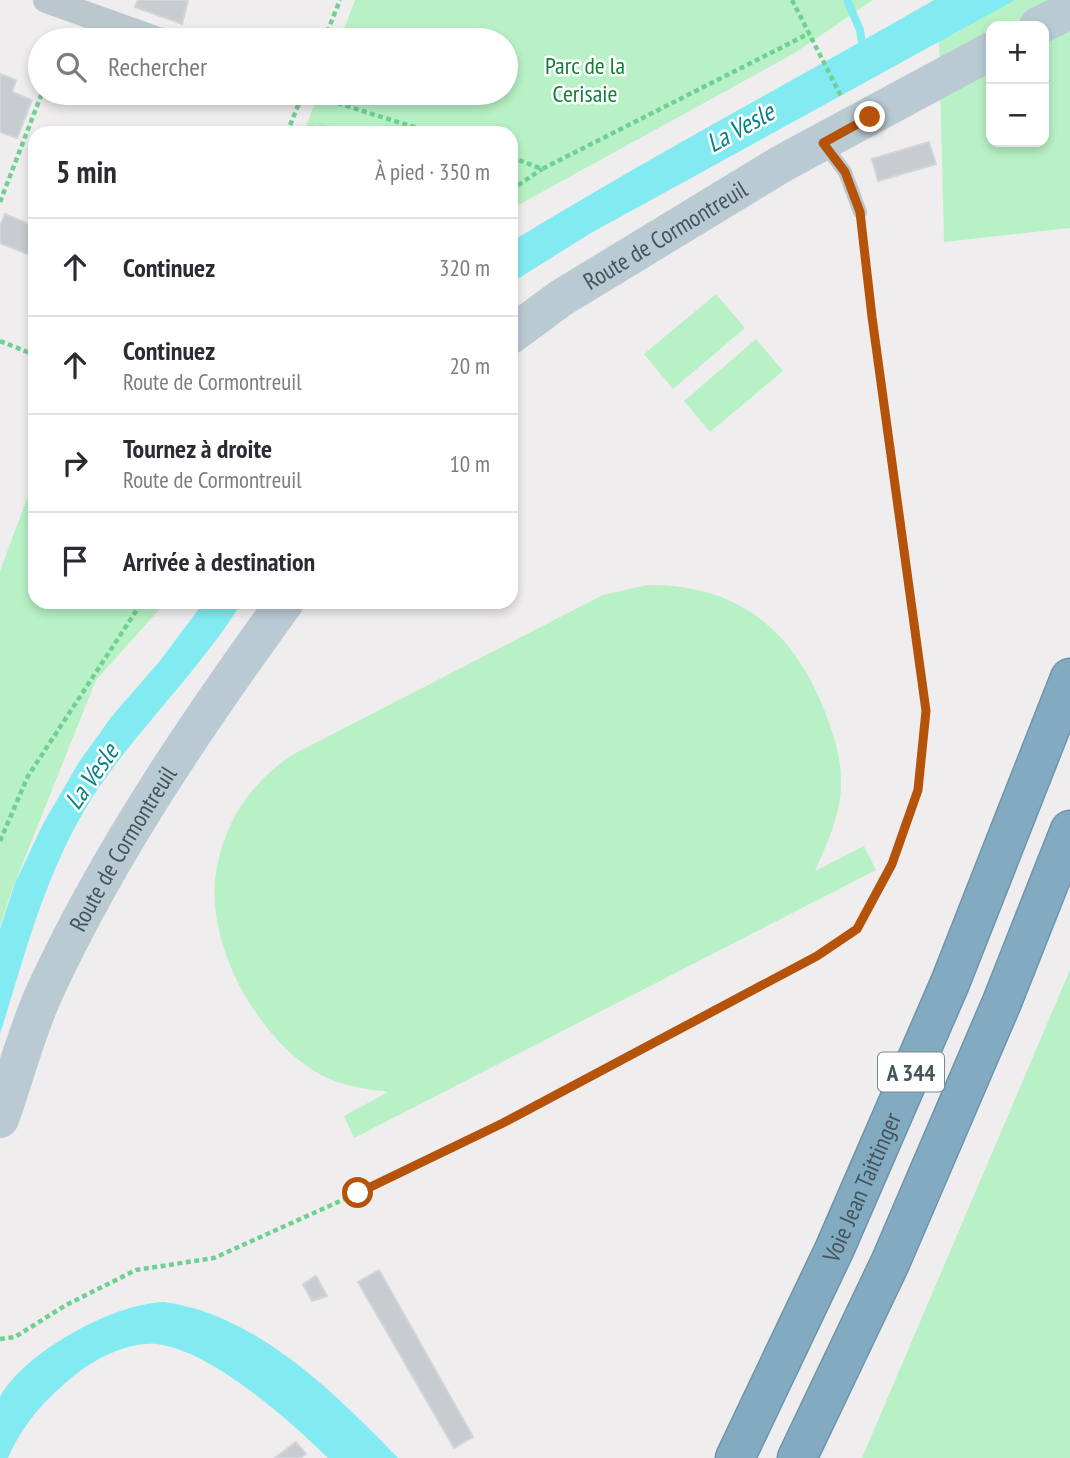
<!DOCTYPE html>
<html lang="fr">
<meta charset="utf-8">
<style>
:root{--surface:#fff;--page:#f2f2f3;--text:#2b2b33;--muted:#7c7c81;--line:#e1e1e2}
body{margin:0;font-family:"PT Sans Narrow",sans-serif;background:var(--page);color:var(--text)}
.controls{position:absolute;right:21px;top:21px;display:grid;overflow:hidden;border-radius:14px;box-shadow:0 4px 10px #0003}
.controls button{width:63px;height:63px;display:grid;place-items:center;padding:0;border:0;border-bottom:2px solid var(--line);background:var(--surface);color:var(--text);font:35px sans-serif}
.stop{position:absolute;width:21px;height:21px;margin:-16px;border:5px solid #b45309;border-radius:50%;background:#fff}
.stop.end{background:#b45309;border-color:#fff;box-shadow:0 2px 7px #0008}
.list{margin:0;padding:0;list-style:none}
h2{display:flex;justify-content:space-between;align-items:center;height:91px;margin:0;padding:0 28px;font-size:30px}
h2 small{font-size:23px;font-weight:400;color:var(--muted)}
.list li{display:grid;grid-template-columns:46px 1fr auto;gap:21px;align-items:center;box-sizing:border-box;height:98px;padding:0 28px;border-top:2px solid var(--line)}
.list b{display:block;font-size:26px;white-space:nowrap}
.list p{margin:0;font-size:23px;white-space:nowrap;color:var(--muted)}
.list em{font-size:23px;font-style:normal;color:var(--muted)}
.icon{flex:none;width:38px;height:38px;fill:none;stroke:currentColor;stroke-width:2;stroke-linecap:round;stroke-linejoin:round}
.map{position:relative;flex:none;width:1070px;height:1458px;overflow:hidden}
.search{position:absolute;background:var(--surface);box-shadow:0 4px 10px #0003;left:28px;top:28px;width:490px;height:77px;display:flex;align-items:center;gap:18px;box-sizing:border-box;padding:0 24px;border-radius:38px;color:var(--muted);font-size:26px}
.panel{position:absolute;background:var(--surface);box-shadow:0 4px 10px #0003;left:28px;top:126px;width:490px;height:483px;border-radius:21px}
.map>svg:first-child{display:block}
.green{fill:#b8f1c5;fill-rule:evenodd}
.water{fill:#82ebf1}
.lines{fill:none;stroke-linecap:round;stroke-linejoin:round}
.stream{stroke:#82ebf1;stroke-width:8}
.building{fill:#c7ccd1;stroke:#d1d5da;stroke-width:2}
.motorway-casing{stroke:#6d95ab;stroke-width:41}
.path{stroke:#6ed191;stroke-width:4.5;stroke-dasharray:5 3.5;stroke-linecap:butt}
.service{stroke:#bac8ce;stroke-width:14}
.minor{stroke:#bac8ce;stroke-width:26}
.secondary{stroke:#b9cad3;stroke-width:38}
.motorway{stroke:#82aac0;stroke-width:38}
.route{stroke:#b45309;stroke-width:9}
.labels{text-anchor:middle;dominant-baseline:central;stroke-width:5;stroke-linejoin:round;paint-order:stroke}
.shield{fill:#fff;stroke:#7c888d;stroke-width:2}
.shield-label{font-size:23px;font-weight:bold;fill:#44555c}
.park-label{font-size:24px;fill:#118137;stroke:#fff}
.street-label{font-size:24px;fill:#44555c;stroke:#fff}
.water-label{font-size:26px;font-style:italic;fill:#078288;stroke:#fff}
</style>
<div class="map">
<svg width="1070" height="1458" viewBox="0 0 1070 1458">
<rect width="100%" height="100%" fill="#f0edee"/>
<path class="green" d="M355,0h518l-80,54 -282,155v-76h-208l16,-40h187v-53h-166z
M938,0h132v228l-126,14zM991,26h53v116h-53z
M716,294l29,34 -72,61 -29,-35z
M756,339l27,32 -73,61 -26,-31z
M35,477v125h131l-70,78 -86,215 -10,32v-356z
M647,585c90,-1 146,44 178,127 8,21 16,45 16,67 1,34 -13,62 -26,92l49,-25 12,24 -522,268 -10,-22 44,-24c-23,-3 -46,-6 -67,-17 -64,-35 -119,-135 -104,-208 9,-48 35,-85 75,-112l311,-160z
M1070,970v488h-208z"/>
<path class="water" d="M934,0h81l-424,233 -80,50v-41c138,-85 282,-161 423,-242z
M204,602h38c-44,71 -107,129 -152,199 -46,75 -64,151 -90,233v-105l15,-46 28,-59 36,-62 33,-46 47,-54z
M164,1302c92,12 172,92 234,156h-70c-39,-38 -116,-107 -171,-114 -30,-3 -65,16 -87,35 -29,25 -46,44 -62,79h-8c0,-15 0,-46 0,-60 1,-6 8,-13 12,-18 31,-36 103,-76 152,-78z"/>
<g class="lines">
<path class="stream" d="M847,0l13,30 3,20"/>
</g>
<path class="building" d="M138,0h50l-6,24 -47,-17z
M0,74l16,6 -4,12 20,8 -15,38 -17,-6z
M320,125l28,8h-39l2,-7 7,3z
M929,142l7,22 -58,17 -6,-22z
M5,214l30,13v30l-35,-14v-17z
M379,1270l94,167 -19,11 -96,-166z
M316,1276l11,20 -15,5 -9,-17z
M296,1442l10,12 -6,4h-25z"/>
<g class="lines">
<defs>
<g id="motorway">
<path id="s3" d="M735,1458l100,-210 115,-265 120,-305"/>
<path d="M797,1458l93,-195 112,-261 68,-172"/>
</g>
</defs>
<use href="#motorway" class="motorway-casing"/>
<path class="path" d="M792,0l50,98
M324,40l16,-40
M305,93l128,40
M287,133l16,-40
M511,157l31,12 268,-136
M511,190l31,-21
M0,202l42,-109
M0,341l35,14
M0,841l28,-65 114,-174
M0,1339l15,-2 51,-32 70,-35 78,-12 144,-65 145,-70 314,-167 40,-27 36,-65 25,-74 8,-79 -54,-394 -10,-87"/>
<path class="service" d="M824,144l21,28 15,40"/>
<path class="minor" d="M46,0l112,40"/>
<g class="secondary">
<path d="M1038,26l32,-16"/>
<path id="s1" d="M511,335l50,-37 222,-135 208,-112"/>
<path id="s2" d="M0,1119c15,-41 27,-90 46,-130 64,-138 150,-264 239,-387"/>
</g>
<use href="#motorway" class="motorway"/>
</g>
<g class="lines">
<path class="route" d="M358,1193l145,-70 314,-167 40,-27 35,-65 26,-74 8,-79 -54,-394 -12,-105 -15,-40 -22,-29 47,-26"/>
</g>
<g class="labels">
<rect class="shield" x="878" y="1052.5" width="66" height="39" rx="5"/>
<g class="shield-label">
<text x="911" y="1072">A 344</text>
</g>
<g class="park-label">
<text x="585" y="65">Parc de la<tspan x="585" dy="28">Cerisaie</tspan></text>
</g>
<g class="street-label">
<text stroke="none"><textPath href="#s1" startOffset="184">Route de Cormontreuil</textPath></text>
<text stroke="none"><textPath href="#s2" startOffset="298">Route de Cormontreuil</textPath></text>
<text stroke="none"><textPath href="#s3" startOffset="299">Voie Jean Taittinger</textPath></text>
</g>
<g class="water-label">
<text transform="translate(740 127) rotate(-29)">La Vesle</text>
<text transform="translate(91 776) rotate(-55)">La Vesle</text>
</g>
</g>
</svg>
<div class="controls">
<button>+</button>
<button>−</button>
</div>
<div class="stop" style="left:358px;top:1193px"></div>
<div class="stop end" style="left:870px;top:117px"></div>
<div class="search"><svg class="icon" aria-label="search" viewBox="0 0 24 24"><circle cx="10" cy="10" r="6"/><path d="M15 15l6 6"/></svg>Rechercher</div>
<section class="panel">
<h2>5 min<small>À pied · 350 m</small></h2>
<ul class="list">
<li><svg class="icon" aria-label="ahead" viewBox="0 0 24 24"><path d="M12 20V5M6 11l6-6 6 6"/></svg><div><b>Continuez</b></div><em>320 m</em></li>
<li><svg class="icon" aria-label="ahead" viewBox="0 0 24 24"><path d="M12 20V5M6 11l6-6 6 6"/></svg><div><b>Continuez</b><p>Route de Cormontreuil</p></div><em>20 m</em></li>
<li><svg class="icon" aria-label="right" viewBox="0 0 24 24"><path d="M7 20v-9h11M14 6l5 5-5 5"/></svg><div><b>Tournez à droite</b><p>Route de Cormontreuil</p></div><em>10 m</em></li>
<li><svg class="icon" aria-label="arrive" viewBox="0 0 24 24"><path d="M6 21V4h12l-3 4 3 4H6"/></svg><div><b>Arrivée à destination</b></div></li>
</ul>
</section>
</div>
